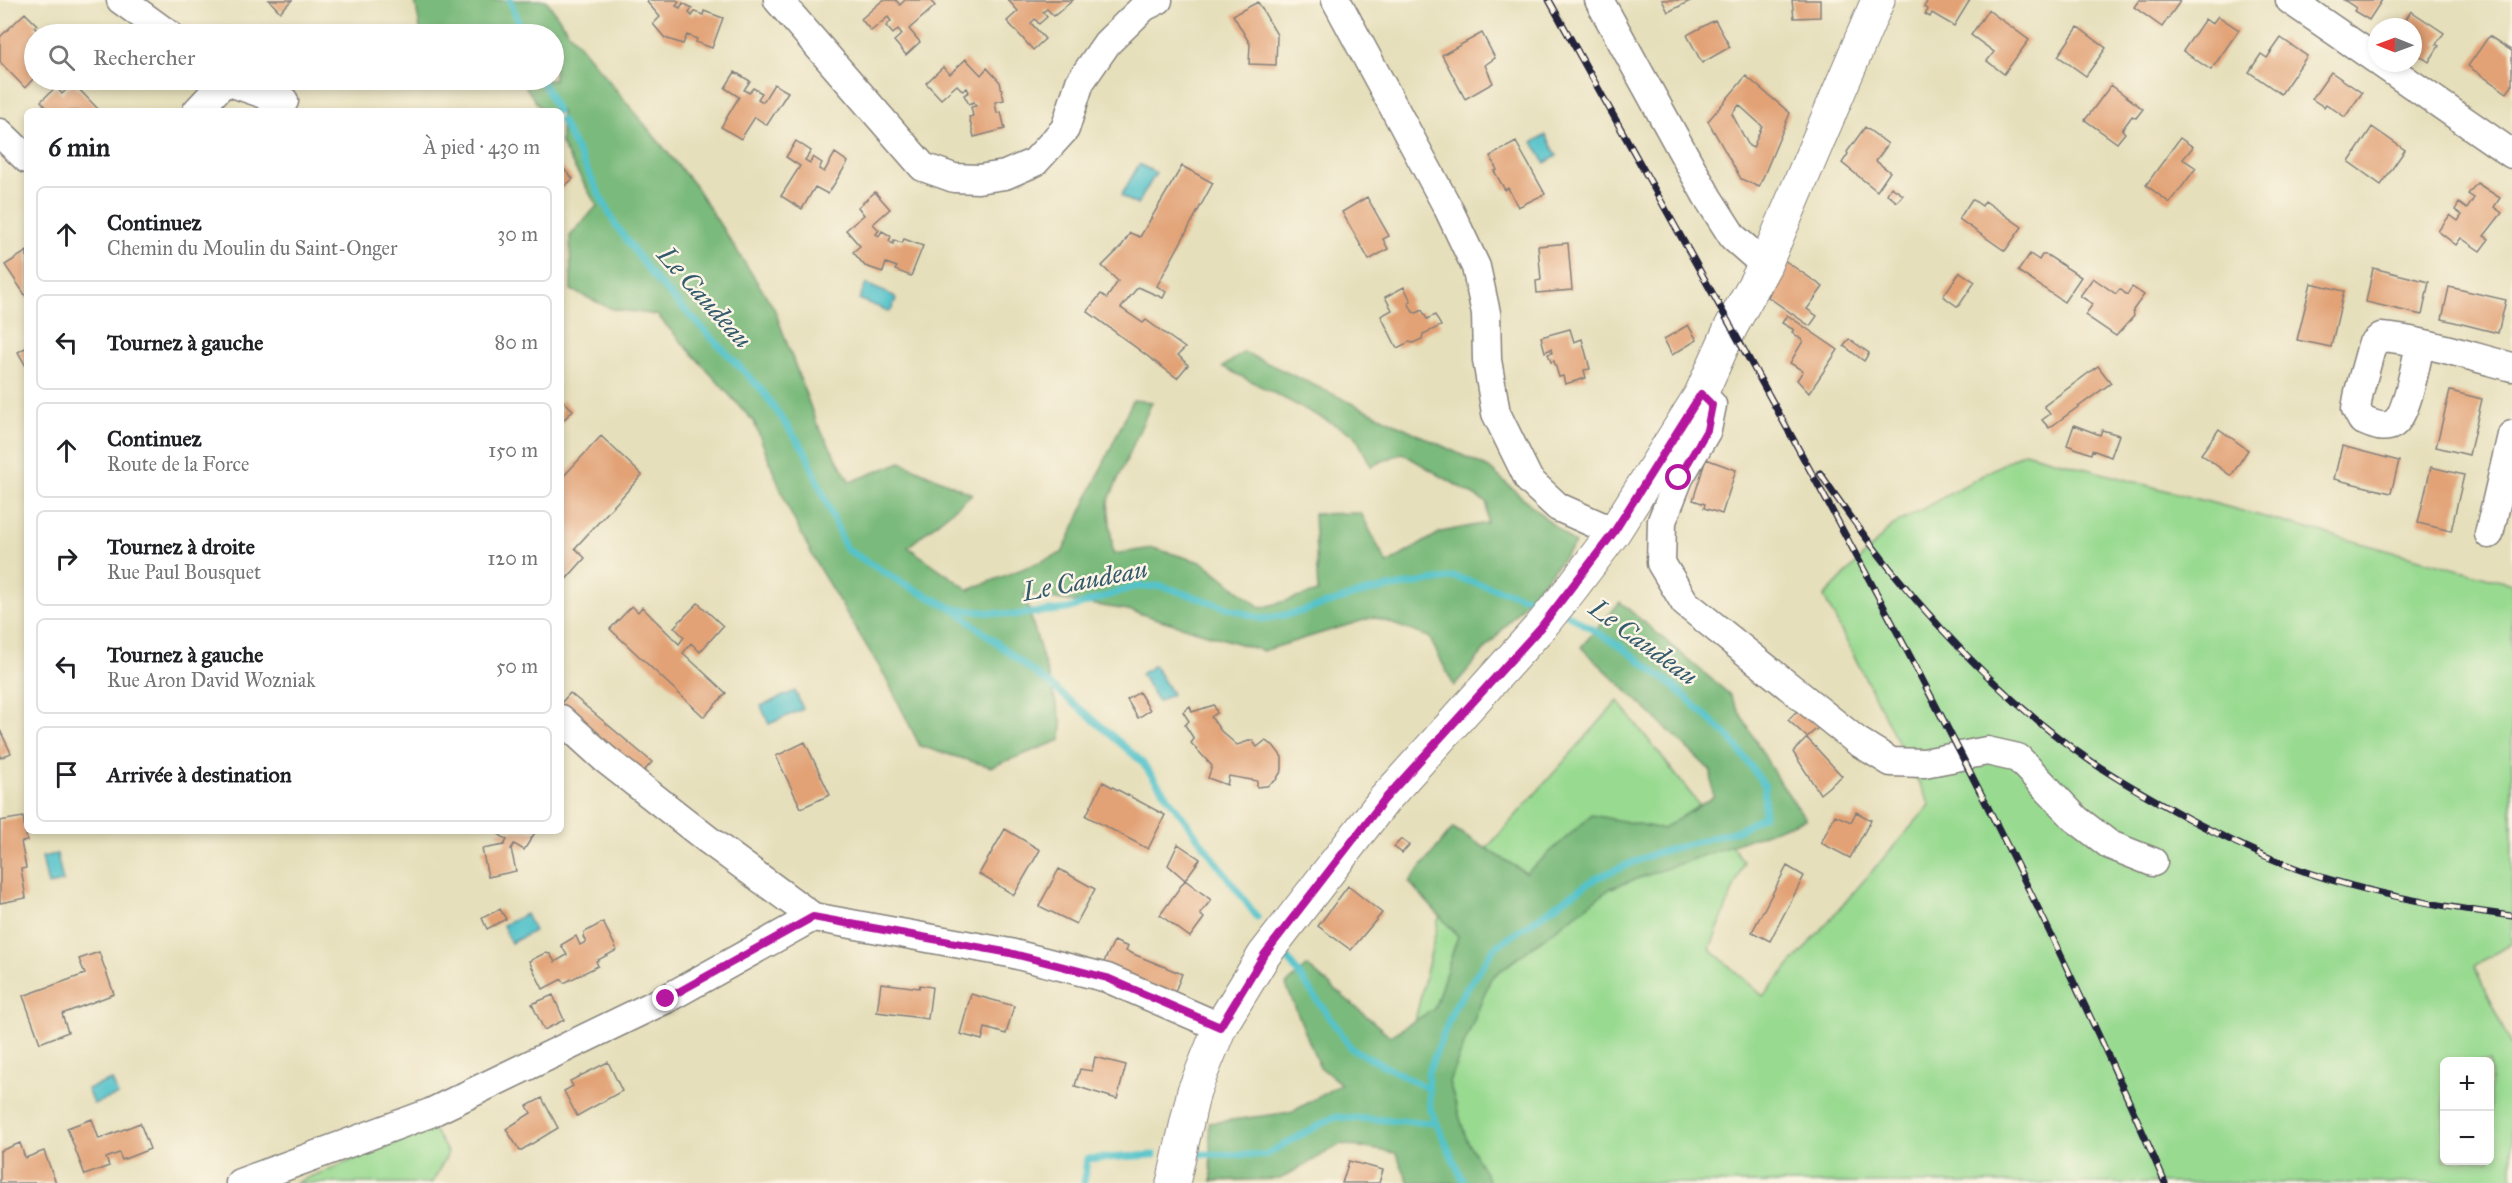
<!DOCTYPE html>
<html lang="fr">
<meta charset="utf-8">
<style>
:root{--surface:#fff;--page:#f6f6f6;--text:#202124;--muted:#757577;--line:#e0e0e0}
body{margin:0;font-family:"IM FELL Great Primer",serif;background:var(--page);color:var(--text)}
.controls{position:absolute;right:18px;bottom:18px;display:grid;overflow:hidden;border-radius:9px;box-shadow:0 3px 9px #0003}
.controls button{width:54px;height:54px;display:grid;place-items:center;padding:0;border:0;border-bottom:2px solid var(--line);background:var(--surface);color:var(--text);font:30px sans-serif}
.compass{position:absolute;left:2368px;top:18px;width:54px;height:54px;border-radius:50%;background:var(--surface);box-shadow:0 3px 9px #0003;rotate:271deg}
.stop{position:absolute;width:18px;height:18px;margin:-14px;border:4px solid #b5179e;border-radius:50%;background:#fff}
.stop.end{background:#b5179e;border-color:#fff;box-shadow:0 2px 6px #0008}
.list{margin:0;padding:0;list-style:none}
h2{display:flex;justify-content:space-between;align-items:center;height:78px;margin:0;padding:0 24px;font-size:26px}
h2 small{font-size:20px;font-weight:400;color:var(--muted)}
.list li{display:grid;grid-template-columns:39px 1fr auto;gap:18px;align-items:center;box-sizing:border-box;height:96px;margin:0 12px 12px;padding:0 12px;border:2px solid var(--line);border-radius:9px}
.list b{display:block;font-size:22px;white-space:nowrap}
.list p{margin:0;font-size:20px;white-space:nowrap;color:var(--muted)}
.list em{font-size:20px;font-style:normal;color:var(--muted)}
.icon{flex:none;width:33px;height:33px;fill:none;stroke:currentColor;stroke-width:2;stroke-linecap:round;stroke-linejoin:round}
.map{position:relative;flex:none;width:2512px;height:1183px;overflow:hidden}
.search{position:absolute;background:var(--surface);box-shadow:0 3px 9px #0003;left:24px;top:24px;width:540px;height:66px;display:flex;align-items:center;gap:15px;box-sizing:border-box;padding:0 21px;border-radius:33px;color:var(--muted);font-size:22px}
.panel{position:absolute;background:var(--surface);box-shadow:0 3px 9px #0003;left:24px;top:108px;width:540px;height:726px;border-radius:9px}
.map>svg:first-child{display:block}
.green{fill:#99da91;stroke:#5e7e66;stroke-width:1.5;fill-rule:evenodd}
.forest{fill:#7aba7b;stroke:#4e6e5b;stroke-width:1.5}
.water{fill:#55c3ca;stroke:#3c7282;stroke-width:1.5}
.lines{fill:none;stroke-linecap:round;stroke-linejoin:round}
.stream{stroke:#55c3ca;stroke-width:7}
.building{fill:#e2a276;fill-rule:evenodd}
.minor-casing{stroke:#84807b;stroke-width:31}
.tertiary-casing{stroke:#84807b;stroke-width:35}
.minor{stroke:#fff;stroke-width:28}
.tertiary{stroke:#fff;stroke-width:33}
.rail-casing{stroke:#22223b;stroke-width:7}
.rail{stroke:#fcf5e5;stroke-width:4.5;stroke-dasharray:14;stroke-linecap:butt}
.route{stroke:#b5179e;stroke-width:8}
.labels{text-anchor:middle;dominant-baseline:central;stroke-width:5;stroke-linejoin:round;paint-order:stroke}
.water-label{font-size:26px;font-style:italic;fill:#345a6d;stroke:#fcf5e5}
</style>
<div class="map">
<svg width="2512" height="1183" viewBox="0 0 2512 1183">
<rect width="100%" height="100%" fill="#fcf5e5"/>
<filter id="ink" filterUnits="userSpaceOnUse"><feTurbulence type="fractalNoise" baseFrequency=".0167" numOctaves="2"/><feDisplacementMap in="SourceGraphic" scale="12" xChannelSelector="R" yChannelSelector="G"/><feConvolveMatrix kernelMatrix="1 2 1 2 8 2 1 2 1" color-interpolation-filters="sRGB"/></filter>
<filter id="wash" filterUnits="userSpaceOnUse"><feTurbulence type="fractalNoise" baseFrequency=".008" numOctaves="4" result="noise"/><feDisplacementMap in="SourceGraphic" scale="24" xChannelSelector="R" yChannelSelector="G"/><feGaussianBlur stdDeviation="1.35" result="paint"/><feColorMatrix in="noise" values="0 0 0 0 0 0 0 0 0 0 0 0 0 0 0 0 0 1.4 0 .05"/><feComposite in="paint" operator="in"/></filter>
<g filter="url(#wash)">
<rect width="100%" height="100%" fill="#e6dfbb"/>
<path class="green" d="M2024,452l488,132v359l-38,23 38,82v135h-1083l-39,-54 54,-233 174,-195 126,161 -34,87 53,47 167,-191 -106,-208 68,-71zM2444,1062h46v98h-46z
M433,1128l15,25 -16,30h-137z"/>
<path class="forest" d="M415,0h131l22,31 127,155 79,122 42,114 34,60 51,-20 71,32 -64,53 61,43 93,-37 71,-153 19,2 -44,100 5,52 40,-6 51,15 57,45 57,-16 -4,-78 47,-1 26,51 54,-32 46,-9v-20l-85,-50 -31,13 -16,-31 -132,-68 21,-15 245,116 86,76 -121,142 -25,-49 -55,-20 -111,34 -135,-41 -104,-16 38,129 -1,17 -70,27 -71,-21 -35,-70 -65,-106 -32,-62 -34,-86 -97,-107 -45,-6 -41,-19 -1,-54 27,-30 -36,-62v-33h-19l-21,-31h33v-46h-62l-1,-1 -70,1z
M1620,602l109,92 48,84 29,41 -195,69 -120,90 -42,104 17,56 24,45h-81l-13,-30 -55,-9 -61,35 -68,2 -3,-58 83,-11 49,-28 -22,-18 -33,-81 21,-19 83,70 44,-27 24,-73 -49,-54 44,-54 73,45 66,-58 71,14 50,-32 -2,-26 -130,-124z"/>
<path class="water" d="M1546,135l11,21 -12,7 -12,-21z
M1139,164l17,9 -19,32 -16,-9z
M866,284l28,12 2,3 -5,11 -3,1 -29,-12z
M1154,665l18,29 -14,8 -17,-28z
M795,691l8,18 -34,15 -8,-18z
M57,854l6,28 -15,3 -6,-28z
M526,914l8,17 -23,12 -8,-18z
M112,1080l6,15 -25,9 -6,-15z"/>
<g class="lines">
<path class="stream" d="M510,0l13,34
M542,80l15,31
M561,120l54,104 40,55 106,110 44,62 41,98 58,35 50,25 60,6 54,-6 65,-22 29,-1 100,33 34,-6 73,-22 86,-14 93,27
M954,609l134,106 53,46 116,156
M1288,959l64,90 77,40
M1201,1154l64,1 69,-38 102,6
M1084,1183l3,-24 67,-4
M1464,1183l-34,-74 -2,-36 26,-65 40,-60 102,-70 57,-24 86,-24 25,-15 1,-29 -35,-48 -53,-49 -54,-41 -59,-36"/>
</g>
<g id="blocks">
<path class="building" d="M269,0h23l-12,12z
M649,0h28l2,2 -3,4 4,2 3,-5 9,5 -3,5 3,3 3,-4 8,3 1,-4 19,7 -11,30 -16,-6 1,-3 -10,-4 -4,9 -18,-6 -12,-14 7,-7 -13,-15z
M883,0h13l4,5 5,-5h25l5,6 -26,23 11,13 -14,13 -12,-14 8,-7 -4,-5 -5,5 -7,-8 5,-5 -3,-4 -17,14 -10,-12z
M1008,0h65l-19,16 -7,-7 -4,3 4,5 -8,7 -4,-5 -4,4 14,16 -12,11 -26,-29 11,-10z
M1662,0h30l-24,12z
M1792,0h28v17l-26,1z
M1928,0h42l-16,26 -22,-13 -2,4 -5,-3 3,-4 -4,-3z
M2139,0h42l-19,27 -28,-20z
M2344,0h38l-13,20 -15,-9 2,-3z
M1258,2l19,33 -1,30 -27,-1 1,-20 -17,-29z
M1988,10l41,30 -25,34 -17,-13 7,-9 -23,-17z
M2411,11l33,22 -8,11 3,2 -10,16 -16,-11v-24h-12z
M25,13l12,12 -3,2 7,7h-7v44l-9,10 -25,-26v-25z
M2218,16l21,14 -28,40 -28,-19 22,-32 7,5z
M1715,20l15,27 -28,16 -15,-28z
M2078,27l28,21 -20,28 -28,-20z
M1482,33l13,25 -10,7 8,18 -28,16 -23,-44z
M2489,36l23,15v35l-5,7 -39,-27z
M2281,38l26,18 -26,38 -32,-22 12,-18 6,4z
M966,59l15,16 6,-7 13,14 4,18 -9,2 2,11 4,-1 4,17 -31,8 -5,-20 4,-1 -2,-9 5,-1 -2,-4 -5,2 -5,-9 5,-3 -2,-4 -4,3 -6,-6 -16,14 -15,-16 17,-16 7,7z
M735,72l15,9 -6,9 5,3 4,-5 9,5 -4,6 5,3 11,-18 14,8 -21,33 -12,-8 -14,22 -20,-12 18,-30 -14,-9z
M2331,72l31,21 -17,24 -19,-13 -2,3 -12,-8z
M1746,76l44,37 -31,74 -18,-8 -33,-58zM1739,105l23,21 -9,22 -4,-2 -17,-32z
M73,83l27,28h-55l2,-3 -6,-7 15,-14 6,7z
M2111,85l32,24 -7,9 -4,-2 -10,14 3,3 -8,10 -32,-23z
M1865,127l23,17 -12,17 14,11 -13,19 -35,-28 6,-9 -1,-2z
M2372,127l33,23 -24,35 -32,-23z
M2180,138l13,9 -10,12 13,9 -26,35 -24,-18z
M796,141l15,10 -6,9 5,3 3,-6 9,6 -3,6 5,3 11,-19 13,9 -20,32 -13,-7 -13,22 -21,-13 19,-30 -14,-9z
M1516,142l29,52 -27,13 -10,-19 -3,2 -11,-19 3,-1 -7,-14z
M561,166l12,13 -12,10z
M1182,166l31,17 -56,103 9,6 -3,6 -25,-11 -17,21 22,15 3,-3 39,28 -7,7 10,10 -11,13 -90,-67 14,-17 6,4 11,-17 -16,-15 19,-19 9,-14 10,4z
M2477,183l23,15 -6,9 8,6 -18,23 5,3 -9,12 -19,-13 -5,7 -18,-14 12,-16 8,6 4,-6 -7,-5 4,-7 8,6 7,-11 -6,-4z
M1891,187l12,8 -6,7 -10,-8z
M875,192l15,17 -17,15 6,6 -3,4 3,2 3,-5 9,5 -2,5 4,3 1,-4 8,3 2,-4 19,7 -12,30 -16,-6 2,-3 -11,-4 -3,9 -18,-6 -12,-14 7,-6 -14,-16 18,-15 -6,-8z
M1367,197l22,39 -6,3 5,10 -19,11 -27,-48z
M1972,199l10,7 3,-5 37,26 -17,24 -46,-32z
M1568,243l4,47 -35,3 -1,-12 5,-1 -3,-34z
M27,251v47l-22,-33z
M2030,254l9,6 3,-5h5l34,22 -17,25 -46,-31z
M1784,260l39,27 -16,22 10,7 -7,10 -42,-29z
M2373,268l56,14 -7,33 -56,-13z
M1960,272l15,10 -17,25 -15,-11z
M2093,278l23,16 4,-5 7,6 5,-8 12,8 -11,15 1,6 -18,20 -31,-21 8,-11 -13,-8z
M2311,283l33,8 -13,56 -34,-7z
M1404,287l7,14 -3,1 5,10 4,1 5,-3 5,9 8,-4 6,11 -18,8 -1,5 -9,4 -4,-1 -12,6 -16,-32 11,-6 -7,-13z
M2449,287l57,13 -8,33 -56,-14z
M1787,315l51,35 -29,43 -12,-13 6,-9 -13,-8 13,-22 -11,-9 2,-2 -12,-7z
M1688,325l9,15 -25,15 -8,-16z
M1570,329l4,13 8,-3 8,30 -6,1 2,8 -21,6 -2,-8 -4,1 -5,-16 -3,1 -3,-8 4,-1 -1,-4 -6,3 -4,-15z
M1849,339l20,14 -5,8 -20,-15z
M27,347v21l-9,-16z
M2098,366l13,17 -62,45 -7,-8 8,-6 -6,-8z
M2450,391l32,8 -13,56 -33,-8z
M561,399l12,11 -12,13z
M2074,425l26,10 2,-5 17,5 -8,22 -19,-7 -1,4 -24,-9z
M2219,429l29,21 -17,26 -30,-22z
M601,436l41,39 -67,73 10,10 -24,27v-106z
M2342,446l57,15 -8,32 -57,-14z
M1706,459l30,11 -14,44 -18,-6 1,-4 -12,-4z
M2431,467l33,8 -13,56 -33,-8z
M698,603l25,23 -23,26 -9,-9 -8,10 43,40 -22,24 -94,-88 22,-23 6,6 4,-5 37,37 5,-7 -10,-10z
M1139,692l11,18 -12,8 -11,-18z
M570,693l82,69 -13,15 -78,-67v-7z
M1214,705l3,8 -6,4 10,14 16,14 15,-5 5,7 8,-6 8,4 9,12v13l-6,10 -9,6 -10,1v-6l-28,-5 -2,9 -19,-7 4,-12 -21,-23 3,-4 -9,-14 4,-4 -6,-9 7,-6 2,6z
M1798,710l22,16 -13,11 -19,-17z
M0,730l11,23 -11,5z
M1807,738l35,38 -22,18 -27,-42z
M805,742l25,53 -29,13 -25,-52z
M1103,782l62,33 -17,34 -62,-33z
M1856,812l15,8 -21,38 -29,-15 14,-28 16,7z
M23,817l4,24 -6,1 5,26 -5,1 5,29 -26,5v-82z
M1005,829l35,21 -26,45 -35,-21z
M498,831h38l-12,19 -10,-6 -3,5 5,22 -28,6 -6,-28 22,-4 3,-5 -10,-7z
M1401,839l8,6 -7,8 -8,-6z
M1178,844l22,15 -15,21 -17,-15z
M1787,866l17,10 -34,65 -18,-9z
M1059,869l36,20 -19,35 -37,-18z
M1185,880l26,20 -11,14 4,4 -14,19 -30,-22z
M1348,886l34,27 -31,37 -33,-24z
M500,909l6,10 -19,10 -5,-11z
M603,922l14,28 -21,11 2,5 -34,17 -2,-4 -19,10 -14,-28 16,-8 5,1 5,8 12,-7 -6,-10 15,-9 4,9 6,-3 -3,-5 2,-5z
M1114,941l14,6 -2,4 56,23 -8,20 -73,-26z
M99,952l15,42 -52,20 6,18 -28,11 -17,-47 62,-22 -6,-15z
M881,983l38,5 1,-3 12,2 -4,32 -51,-7z
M971,994l43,12 -8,28 -21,-6 -3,12 -22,-6z
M553,995l11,25 -20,10 -12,-26z
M1095,1057l31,8 -9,34 -42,-13 5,-17 12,2z
M608,1062l14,29 -45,25 -13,-25 9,-5 -3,-5z
M542,1098l16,30 -38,23 -14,-22 25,-16 -4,-7z
M92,1119l7,20 41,-16 10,26 -28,11 -3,-7 -13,5 3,8 -24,9 -18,-47z
M20,1143l5,15 19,-7 12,32h-56v-32z
M1349,1161l34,9 -4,13h-37z"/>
</g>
</g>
<g filter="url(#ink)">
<use href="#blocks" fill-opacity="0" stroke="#84807b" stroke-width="1.5"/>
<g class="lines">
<defs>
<path id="minor" d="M121,0l47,34
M778,0l145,167 31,11 24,1 27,-4 30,-13 30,-33 15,-47 27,-39 37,-36 14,-7
M1336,0l112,208 28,59 10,46 1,47 9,53 33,67 29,27 56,25
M1599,0l109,198 25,39 32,28
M2290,0l87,60
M2381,63l131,91
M224,80l60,21 -11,10
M197,111l28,-30
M0,133l27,26
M2420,345c-4,16 -13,71 -27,79 -10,6 -21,0 -31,-4l-6,-11 3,-17 13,-47 9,-8c41,3 91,20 131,30
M1701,394l11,11 -5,25 -28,48 -17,43 -1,42 24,40 172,138 34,21 33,1 63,-12 31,7 58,61 34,26 43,17
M2489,534l23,-99
M561,719l44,40 102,80 106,78 197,36 97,25 113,49
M240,1183l190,-70 236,-114 147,-82"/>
<path id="tertiary" d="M1173,1183l21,-92 26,-64 44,-72 120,-155 157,-174 30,-37 43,-57 87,-138 30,-67 34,-62 113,-265"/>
</defs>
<use href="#minor" class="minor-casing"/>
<use href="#tertiary" class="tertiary-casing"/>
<use href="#minor" class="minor"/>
<use href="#tertiary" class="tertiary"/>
<defs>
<path id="rail" d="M1549,0c216,389 439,774 616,1183
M1820,473c71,106 166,217 272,289 31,21 64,39 97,57 38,20 78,40 120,54 66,22 134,34 203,43"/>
</defs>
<use href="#rail" class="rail-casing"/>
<use href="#rail" class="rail"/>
</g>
</g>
<g class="lines" filter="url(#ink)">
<path class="route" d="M666,999l147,-82 197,36 97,25 113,49 44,-72 120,-155 157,-173 73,-95 87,-138 11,11 -5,25 -28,48"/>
</g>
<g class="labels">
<g class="water-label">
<text transform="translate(705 297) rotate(48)">Le Caudeau</text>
<text transform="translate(1085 580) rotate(-11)">Le Caudeau</text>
<text transform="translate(1644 642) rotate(36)">Le Caudeau</text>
</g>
</g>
</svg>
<div class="controls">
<button>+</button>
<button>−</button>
</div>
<svg class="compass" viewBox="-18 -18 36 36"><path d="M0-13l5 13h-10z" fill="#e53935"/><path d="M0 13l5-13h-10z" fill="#757577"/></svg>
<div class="stop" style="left:1679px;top:478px"></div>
<div class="stop end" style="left:666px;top:999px"></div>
<div class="search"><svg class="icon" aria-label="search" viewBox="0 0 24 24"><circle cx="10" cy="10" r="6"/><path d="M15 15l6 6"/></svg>Rechercher</div>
<section class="panel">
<h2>6 min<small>À pied · 430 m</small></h2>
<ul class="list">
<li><svg class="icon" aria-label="ahead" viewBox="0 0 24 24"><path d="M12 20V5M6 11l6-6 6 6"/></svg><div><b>Continuez</b><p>Chemin du Moulin du Saint-Onger</p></div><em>30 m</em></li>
<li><svg class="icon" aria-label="left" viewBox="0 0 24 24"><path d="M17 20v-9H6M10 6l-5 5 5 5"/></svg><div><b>Tournez à gauche</b></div><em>80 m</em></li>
<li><svg class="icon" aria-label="ahead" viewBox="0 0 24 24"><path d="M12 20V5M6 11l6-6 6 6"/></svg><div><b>Continuez</b><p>Route de la Force</p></div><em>150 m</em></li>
<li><svg class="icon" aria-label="right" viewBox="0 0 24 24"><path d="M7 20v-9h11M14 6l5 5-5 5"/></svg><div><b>Tournez à droite</b><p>Rue Paul Bousquet</p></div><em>120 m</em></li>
<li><svg class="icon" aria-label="left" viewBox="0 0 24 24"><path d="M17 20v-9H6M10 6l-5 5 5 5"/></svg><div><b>Tournez à gauche</b><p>Rue Aron David Wozniak</p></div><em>50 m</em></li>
<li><svg class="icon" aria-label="arrive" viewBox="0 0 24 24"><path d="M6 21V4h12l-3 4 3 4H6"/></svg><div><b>Arrivée à destination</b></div></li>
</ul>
</section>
</div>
